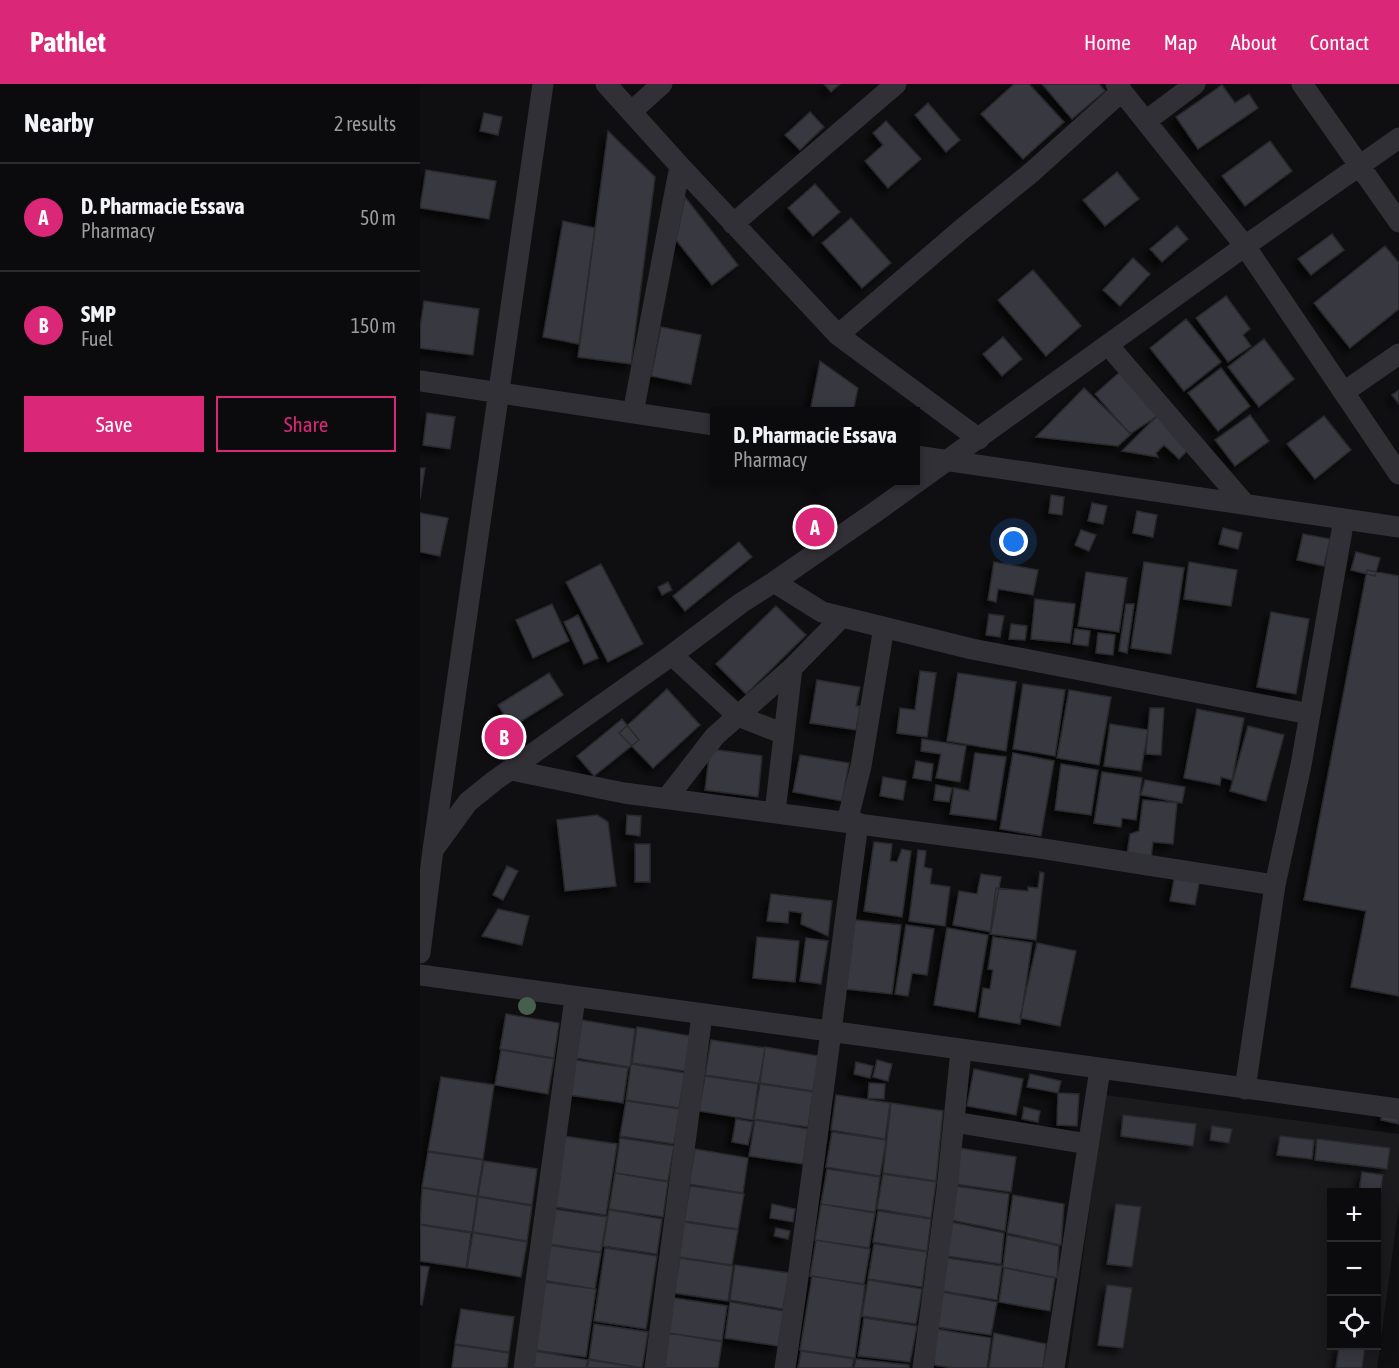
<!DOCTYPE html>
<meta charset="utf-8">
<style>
:root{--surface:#0b0b0d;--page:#19191b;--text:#f1f3f6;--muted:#9a9b9d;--line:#2b2b2e;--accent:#db2777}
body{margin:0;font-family:"Asap Condensed",sans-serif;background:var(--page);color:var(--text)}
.controls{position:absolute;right:18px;bottom:18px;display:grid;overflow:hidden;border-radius:0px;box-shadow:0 3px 15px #0003}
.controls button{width:54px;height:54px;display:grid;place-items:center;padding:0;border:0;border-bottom:2px solid var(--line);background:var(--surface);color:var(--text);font:30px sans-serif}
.you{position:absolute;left:594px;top:458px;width:21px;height:21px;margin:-15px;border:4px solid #fff;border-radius:50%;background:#1a73e8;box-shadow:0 0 0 9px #1a73e833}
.badge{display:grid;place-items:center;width:39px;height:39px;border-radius:50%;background:var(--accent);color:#fff;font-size:20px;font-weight:700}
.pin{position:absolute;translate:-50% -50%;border:3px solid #fff;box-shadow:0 2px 6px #0006}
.popup{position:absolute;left:290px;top:323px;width:210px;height:78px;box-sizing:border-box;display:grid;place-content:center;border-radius:0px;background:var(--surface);filter:drop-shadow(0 2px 4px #0005);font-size:20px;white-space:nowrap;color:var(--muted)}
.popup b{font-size:22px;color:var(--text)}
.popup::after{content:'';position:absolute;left:50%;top:100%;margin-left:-12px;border:12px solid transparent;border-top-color:var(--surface)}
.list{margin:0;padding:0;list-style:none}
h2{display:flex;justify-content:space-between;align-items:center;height:78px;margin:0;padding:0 24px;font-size:26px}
h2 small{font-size:20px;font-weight:400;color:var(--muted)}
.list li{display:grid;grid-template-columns:39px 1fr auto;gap:18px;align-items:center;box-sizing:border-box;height:108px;padding:0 24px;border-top:2px solid var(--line)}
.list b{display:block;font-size:22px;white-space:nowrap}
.list p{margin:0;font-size:20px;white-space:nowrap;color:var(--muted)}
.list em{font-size:20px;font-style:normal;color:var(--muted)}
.actions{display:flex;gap:12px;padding:18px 24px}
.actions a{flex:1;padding:14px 0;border:2px solid var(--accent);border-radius:0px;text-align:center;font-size:21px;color:var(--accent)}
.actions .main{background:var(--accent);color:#fff}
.icon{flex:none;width:33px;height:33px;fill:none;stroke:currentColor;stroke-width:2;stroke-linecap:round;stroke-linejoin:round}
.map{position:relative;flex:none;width:979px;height:1284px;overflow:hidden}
header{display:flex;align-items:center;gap:36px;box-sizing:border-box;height:84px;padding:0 30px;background:var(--accent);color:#fff}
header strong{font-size:28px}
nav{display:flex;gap:33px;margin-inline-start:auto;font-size:21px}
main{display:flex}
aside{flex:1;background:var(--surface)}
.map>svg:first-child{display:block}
.built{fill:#1b1b1e;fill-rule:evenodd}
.building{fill:#38393f;stroke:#29292d;stroke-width:1.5;filter:url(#shadow)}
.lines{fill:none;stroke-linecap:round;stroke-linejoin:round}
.minor{stroke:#303036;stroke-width:21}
.tree{fill:#465f4c}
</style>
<header>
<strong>Pathlet</strong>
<nav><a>Home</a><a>Map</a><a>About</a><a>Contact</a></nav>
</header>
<main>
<aside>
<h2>Nearby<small>2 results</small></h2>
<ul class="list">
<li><span class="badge">A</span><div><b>D. Pharmacie Essava</b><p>Pharmacy</p></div><em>50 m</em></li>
<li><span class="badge">B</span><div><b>SMP</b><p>Fuel</p></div><em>150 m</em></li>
</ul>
<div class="actions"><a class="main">Save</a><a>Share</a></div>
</aside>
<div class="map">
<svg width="979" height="1284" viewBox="0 0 979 1284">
<defs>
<filter id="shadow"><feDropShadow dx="-5.5" dy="5.5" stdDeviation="3" flood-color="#0009"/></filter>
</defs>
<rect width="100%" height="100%" fill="#0f0f11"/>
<path class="built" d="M685,1011l294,39v71l-22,163h-309zM912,1108h44v154h-44z"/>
<path class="building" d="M404,0h16l-9,8z
M594,0h15l35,38 -41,37 -42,-45z
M622,0h57l6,7 -33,28z
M802,1l13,18 14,-9 9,14 -60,41 -22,-32z
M508,19l32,37 -14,12 -31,-37z
M390,28l14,15 -24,23 -15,-15z
M64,29l18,4 -4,18 -18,-4z
M466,37l35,38 -33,29 -23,-27 18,-16 -10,-12z
M188,47l47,46 -24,187 -53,-7z
M850,57l22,30 -47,35 -23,-30z
M6,86l70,11 -7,38 -69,-11z
M697,88l22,27 -34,27 -22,-26z
M395,100l25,28 -27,24 -25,-28z
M265,113l53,68 -26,20 -36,-45z
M431,134l40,45 -29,25 -40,-45z
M143,137l32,7 -16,116 -36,-7z
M757,142l11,13 -26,23 -12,-13z
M912,150l12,16 -33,25 -13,-16z
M965,162l14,17v46l-49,39 -36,-45z
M713,174l17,16 -30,32 -17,-16z
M613,186l48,56 -35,30 -48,-56z
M806,212l24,33 -7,6 8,11 -23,16 -32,-44z
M4,217l55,8 -6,46 -53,-7v-20z
M766,235l35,43 -37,29 -34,-43z
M241,243l40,8 -10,49 -40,-8z
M583,253l19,22 -20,17 -19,-22z
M844,255l30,40 -35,28 -31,-40z
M400,277l38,27 -5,24h-22l-20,-5z
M801,284l29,38 -32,25 -30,-38z
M701,287l36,45 -27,18 -35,-40z
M664,304l47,46 -13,12 -82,-9z
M979,306v14l-7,-9z
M7,329l28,4 -5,32 -27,-4z
M830,331l19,26 -34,25 -20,-26z
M737,332l33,32 -11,11 -15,-14 -8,8 2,4 -36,-6z
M904,332l27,34 -36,29 -28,-35z
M0,384h5l-5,31z
M631,411l13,2 -2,18 -13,-2z
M672,419l15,3 -4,18 -15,-3z
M717,427l20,4 -4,22 -20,-4z
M0,429l28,5 -8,38 -20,-4z
M803,444l19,5 -4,16 -19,-5z
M661,446l15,5 -7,16 -14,-6z
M883,450l27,5 -6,27 -27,-6z
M319,458l13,15 -67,54 -12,-15z
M936,468l24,6 -5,18 -24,-6z
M574,478l44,8 -5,25 -35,-6 -2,13 -8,-2z
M724,478l40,6 -13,86 -40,-6z
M769,478l48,8 -6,36 -47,-7z
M181,480l42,80 -35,18 -42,-80z
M947,486l32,6v420l-48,-9 15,-76 -62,-11z
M666,488l41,6 -8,54 -41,-6z
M248,498l4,8 -10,5 -4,-8z
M615,515l40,5 -5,39 -39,-4z
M132,520l17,37 -36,17 -17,-38z
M706,520h8l-7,49 -8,-2z
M356,522l30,29 -60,59 -30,-30z
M851,528l38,7 -13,75 -39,-7z
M569,530l15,2 -4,21 -14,-2z
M158,531l20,43 -14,6 -20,-42z
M591,540l16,2 -2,14 -16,-1z
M655,545l15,2 -2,15 -15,-2z
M678,549l17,2 -2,20 -17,-2z
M500,587l16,2 -9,64 -30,-4 3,-25 15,2z
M129,589l14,22 -51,32 -14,-22z
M538,589l58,9 -10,69 -59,-10z
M397,596l43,7 -4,19h4l-4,24 -46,-7z
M603,600l42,6 -10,66 -42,-7z
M247,605l33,36 -47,43 -34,-35z
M649,606l42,7 -12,68 -42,-7z
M730,624h14l-3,47 -15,-1z
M777,625l47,9 -12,62 -11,-3 -1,8 -36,-7z
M202,635l17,21 -45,36 -17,-20z
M690,640l38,6 -7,41 -37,-5z
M828,642l36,9 -18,66 -36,-10z
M502,655l44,7 -6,36 -24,-4 5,-24 -20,-3z
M290,665l52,7 -4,41 -53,-7z
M555,669l31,4 -10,63 -46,-6 4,-26 15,3z
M593,669l41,8 -13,75 -41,-7z
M380,671l49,8 -7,38 -49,-9z
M496,677l17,3 -2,17 -18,-3z
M641,680l37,6 -7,45 -36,-5z
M682,688l40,6 -6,42 -14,-2 -1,9 -27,-4z
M463,693l23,4 -3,19 -23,-4z
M725,696l40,7 -3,16 -41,-8z
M516,701l16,3 -3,14 -15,-2z
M723,716l34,3 -4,41 -20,-2 -2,16 -24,-3 3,-21 9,-3z
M177,731l11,7 8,64 -51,5 -8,-71z
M207,731l14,1 -1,20 -14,-2z
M454,758l18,2 -2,17 7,1 5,-13 9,2 -9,66 -38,-6z
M215,760h15v38h-15z
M498,766l8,1 -2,16 8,2 -2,15 20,3 -5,39 -36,-5z
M87,782l11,5 -15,29 -10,-5z
M620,788l4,1 -8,67 -46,-6 6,-46 32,3v-4l10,1z
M561,790l20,3 -10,55 -38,-7 6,-34 18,3z
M755,790l25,4 -5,27 -25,-4z
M351,810l61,7 -4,35 -27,-12 1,-11 -13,-2 -1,12 -21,-2z
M78,825l31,7 -7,29 -40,-9z
M435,836l46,5 -9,69 -46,-5z
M486,841l28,4 -7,46 -15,-2 -4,23 -13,-2z
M527,844l41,7 -13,77 -41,-7z
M337,853l42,4 -4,41 -42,-4z
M573,853l39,6 -12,81 -41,-7 4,-29 7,1 3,-19 -5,-1z
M386,854l22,3 -7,43 -21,-3z
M617,859l39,8 -16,75 -40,-8z
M86,930l53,9 -5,35 -54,-9z
M162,936l53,9 -5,38 -54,-9z
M217,943l54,9 -6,35 -53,-8z
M291,956l54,8 -6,35 -54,-8z
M345,963l54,9 -6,35 -53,-8z
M81,966l53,9 -6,35 -53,-9z
M155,976l53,8 -5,35 -54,-8z
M457,976l15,4 -4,17 -15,-4z
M436,978l17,4 -3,12 -16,-4z
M211,980l54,9 -6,35 -53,-8z
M554,985l49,10 -7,36 -49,-9z
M610,990l31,7 -3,12 -31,-6z
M285,992l53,8 -5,36 -54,-9z
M21,993l53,8 -11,74 -55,-8z
M449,999l16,1 -1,15 -16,-1z
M340,1000l53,8 -5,35 -54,-8z
M638,1009l21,1 -2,32 -20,-1z
M416,1011l54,8 -5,36 -54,-9z
M965,1016l14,2v22l-18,-4z
M206,1017l54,8 -6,35 -54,-8z
M471,1019l52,8 -7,70 -53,-8z
M604,1023l16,4 -2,11 -16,-3z
M703,1031l73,9 -3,22 -72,-10z
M316,1035l17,3 -5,23 -16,-3z
M335,1036l53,9 -5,35 -54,-8z
M792,1042l20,3 -3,14 -19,-3z
M412,1048l54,8 -6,36 -54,-9z
M143,1052l54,8 -11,71 -51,-8z
M860,1052l34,4 -2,19 -35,-4z
M200,1054l54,8 -6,35 -53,-8z
M897,1055l73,9 -3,21 -72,-9z
M539,1064l57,9 -5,35 -56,-8z
M275,1065l53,9 -5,35 -54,-9z
M8,1068l55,8 -6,36 -55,-9z
M64,1077l53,8 -5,36 -54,-9z
M407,1085l53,8 -5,35 -54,-8z
M942,1088l21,3 -7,48v-31h-17z
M195,1089l53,9 -5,35 -54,-8z
M463,1090l53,8 -5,36 -54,-9z
M270,1102l54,8 -6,35 -54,-8z
M535,1102l54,8 -4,37 -54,-11z
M2,1104l55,9 -5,35 -52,-8z
M593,1111l51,9 -3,41 -54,-12z
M58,1113l54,9 -5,35 -54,-9z
M352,1120l23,5 -2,13 -23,-4z
M401,1120l54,9 -6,35 -54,-8z
M696,1120l25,3 -9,60 -25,-3z
M133,1125l54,8 -6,35 -53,-8z
M189,1126l53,9 -5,35 -54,-8z
M458,1127l53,8 -4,32 -54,-9z
M264,1138l54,8 -6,35 -53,-8z
M531,1138l53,11 -3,31 -54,-8z
M0,1141l51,8 -5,35 -46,-7z
M356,1144l14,3 -2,8 -14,-3z
M53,1149l54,9 -6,35 -54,-9z
M587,1151l52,11 -2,32 -54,-11z
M396,1156l54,9 -6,35 -54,-8z
M454,1160l53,8 -5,35 -54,-8z
M127,1161l54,8 -6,36 -53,-9z
M185,1164l52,8 -11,73 -52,-8z
M260,1174l53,8 -5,35 -54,-8z
M526,1174l56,8 -5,34 -55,-9z
M315,1181l54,8 -6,36 -53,-9z
M0,1182l9,1 -7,38 -2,-1z
M584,1184l51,10 -5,33 -51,-9z
M392,1192l53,9 -10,73 -55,-8z
M448,1196l54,9 -6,35 -54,-8z
M123,1198l53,7 -10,68 -53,-7z
M687,1201l25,3 -9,60 -25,-3z
M522,1208l55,10 -6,33 -54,-8z
M254,1214l53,8 -5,35 -54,-8z
M310,1218l54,9 -6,35 -53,-8z
M41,1225l53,8 -5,35 -54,-8z
M444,1234l53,8 -7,36 -52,-6z
M174,1240l54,8 -6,36 -53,-9z
M516,1245l55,9 -4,30h-33l-20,-3z
M249,1249l53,9 -4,26h-55z
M574,1249l52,11 -3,24h-54z
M35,1261l54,8 -2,15h-55z
M919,1262h26l-3,22h-26z
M114,1267l54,9 -2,8h-54z
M381,1267l53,8 -2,9h-54z
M436,1275l53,6v3h-55z
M169,1276l52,8h-54z"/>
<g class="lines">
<path class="minor" d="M186,0l74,82 158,169 141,104
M696,0l129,162 154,228
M882,0l97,138
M211,28l31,-28
M726,37l49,-37
M313,140l163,-140
M418,251l124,-106 70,-57 90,-81
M688,261l137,159
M0,297l294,44
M924,308l55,-38
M213,329l47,-247
M496,372l483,71
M354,498l48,30 150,37 338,65
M252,571l66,61 46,18
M91,686l113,23 408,54 243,38
M247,714l48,-62 77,-68 50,-51
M355,728l17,-144
M427,738l14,-56 23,-139
M13,766l35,-48 26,-21 178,-126 69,-52 33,-21 107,-74 364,-262 154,-108
M0,869l13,-103 110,-766
M0,891l979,134
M825,1005l30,-204 26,-120 43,-246
M534,1038l134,22
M104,1284l51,-370
M235,1284l47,-353
M365,1284c27,-181 49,-363 73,-545
M503,1284l24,-178 14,-140
M634,1284l46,-299"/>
</g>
<circle class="tree" cx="107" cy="922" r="9"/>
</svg>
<div class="controls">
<button>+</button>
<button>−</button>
<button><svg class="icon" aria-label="locate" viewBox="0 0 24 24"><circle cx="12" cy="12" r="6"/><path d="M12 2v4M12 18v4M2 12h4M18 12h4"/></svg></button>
</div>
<div class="you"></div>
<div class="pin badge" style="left:395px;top:443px">A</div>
<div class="popup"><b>D. Pharmacie Essava</b>Pharmacy</div>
<div class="pin badge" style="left:84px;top:653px">B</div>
</div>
</main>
